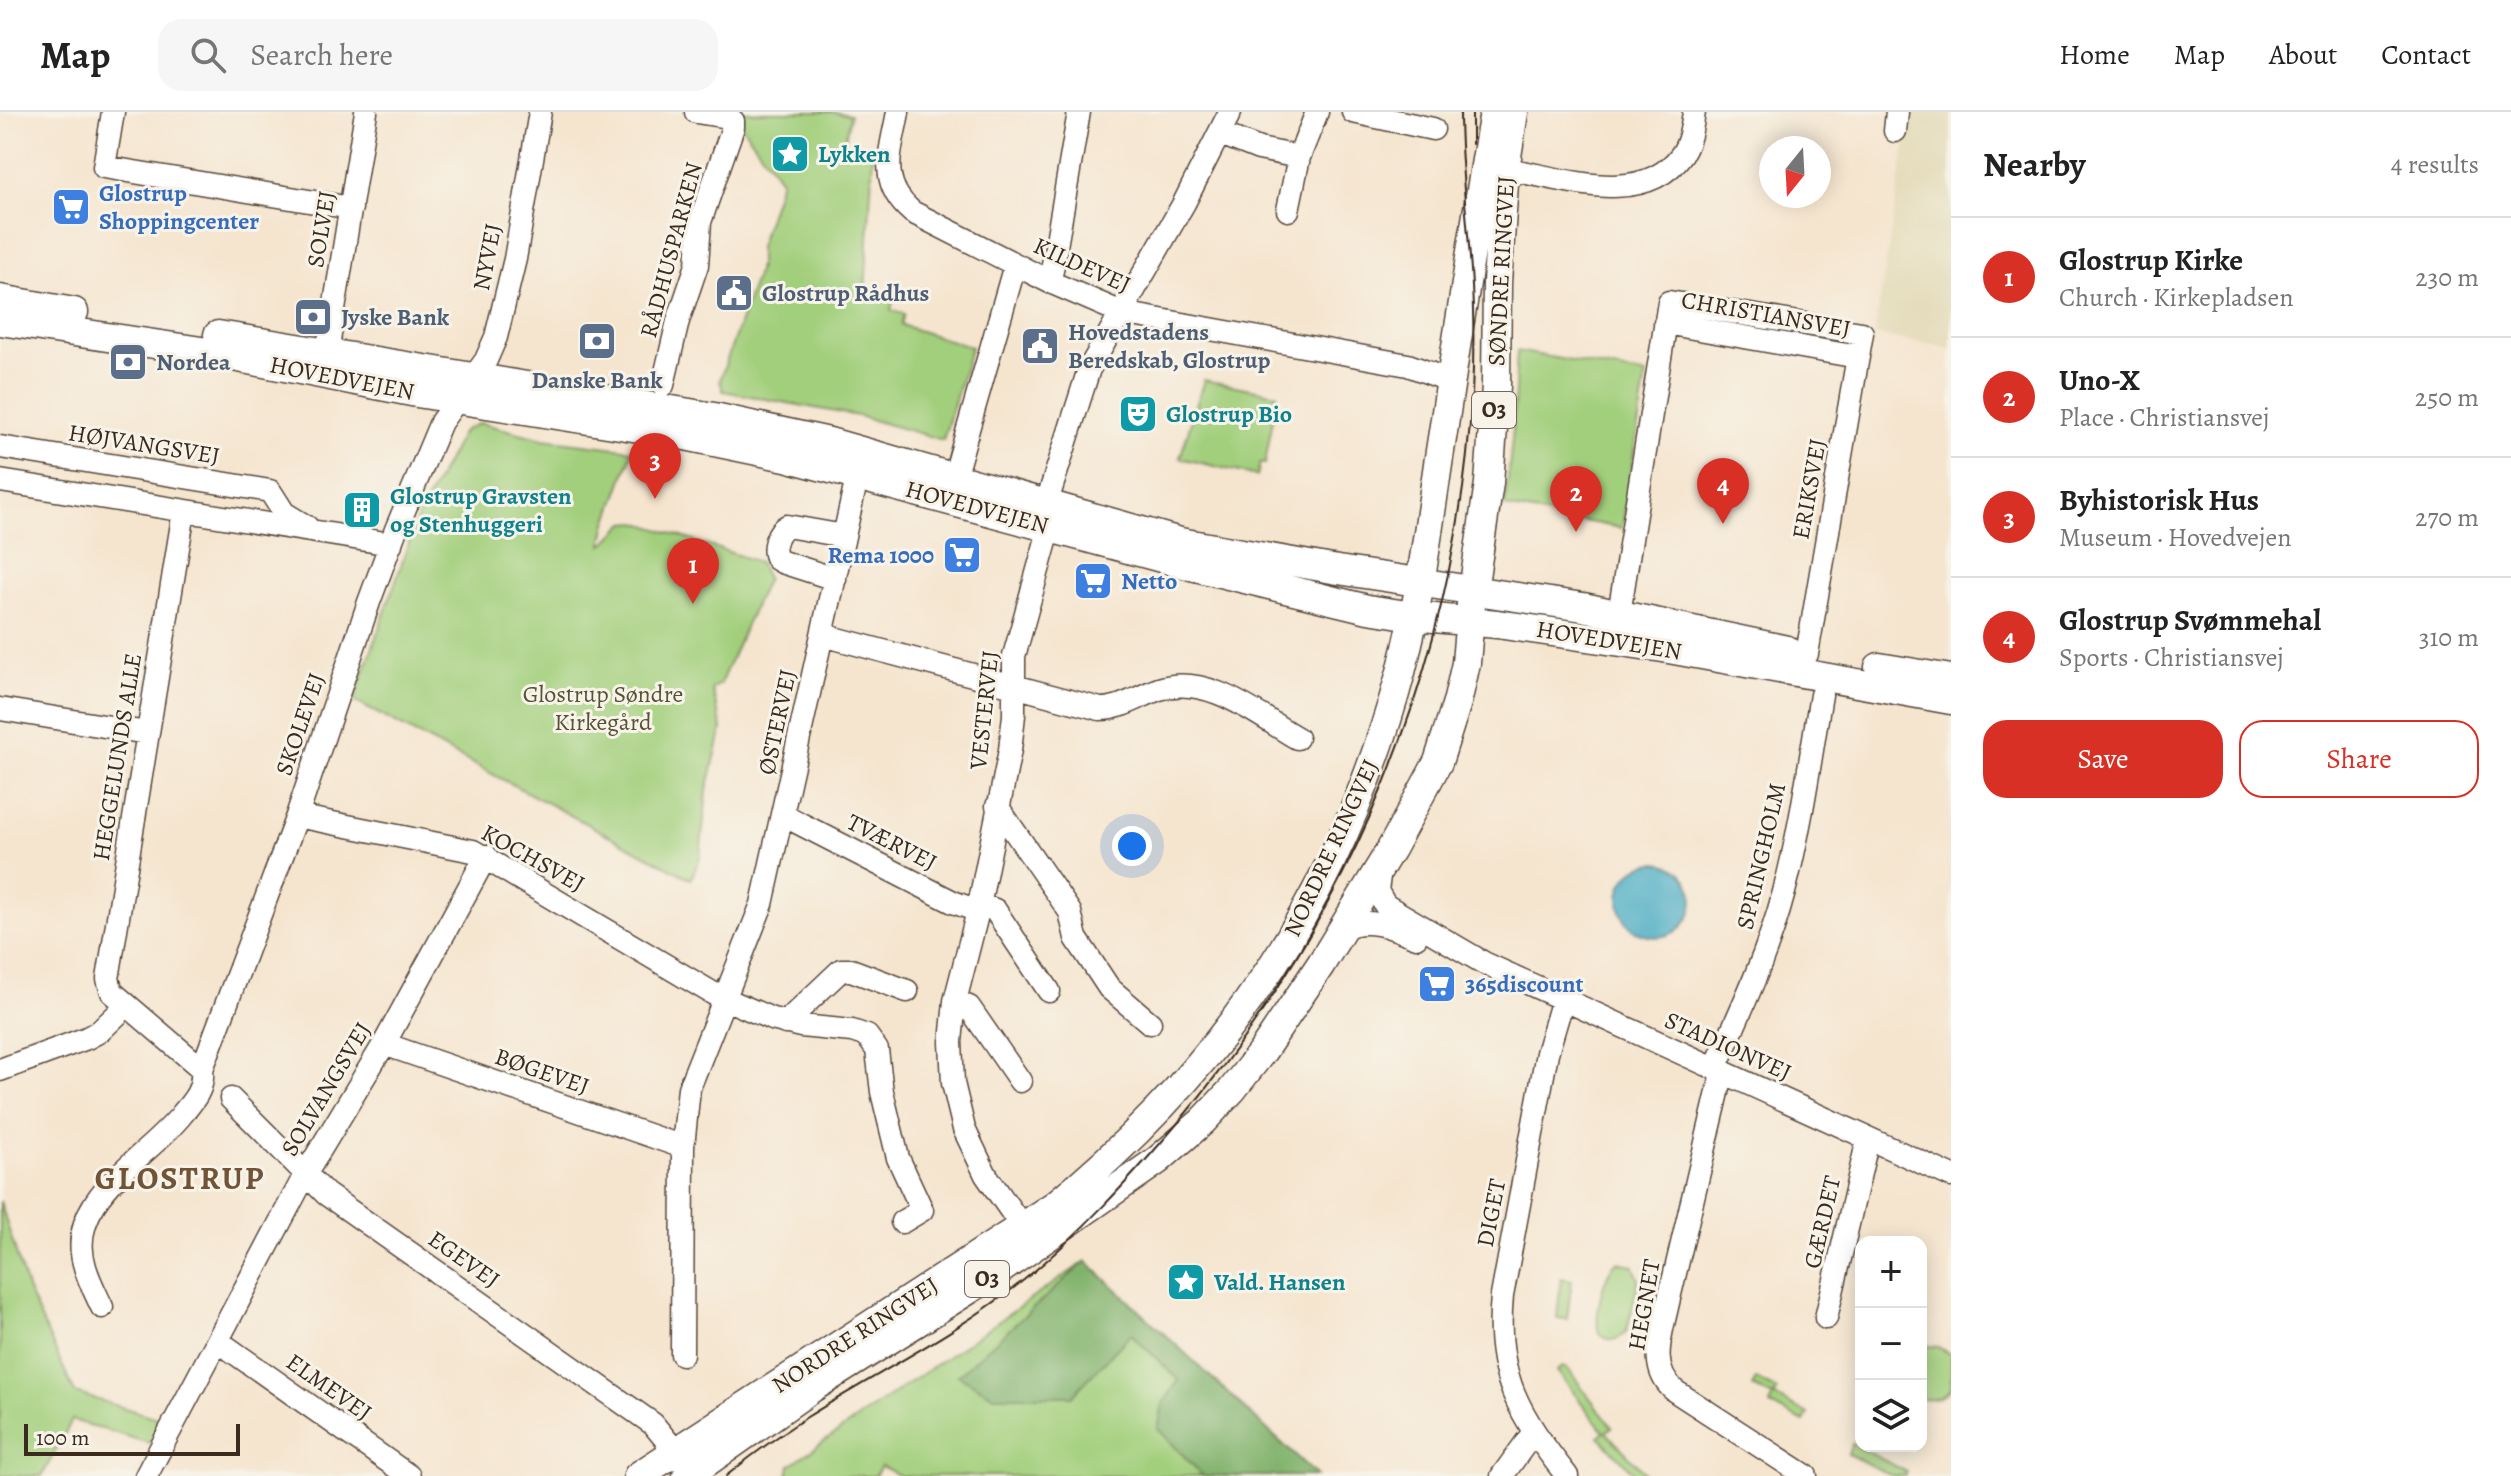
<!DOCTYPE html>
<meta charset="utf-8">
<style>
:root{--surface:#fff;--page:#f6f6f6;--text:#222;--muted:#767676;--line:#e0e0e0;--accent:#d93025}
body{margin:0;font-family:Alegreya,serif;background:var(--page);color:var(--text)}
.controls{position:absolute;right:24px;bottom:24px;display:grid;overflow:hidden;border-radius:16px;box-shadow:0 4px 20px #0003}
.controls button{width:72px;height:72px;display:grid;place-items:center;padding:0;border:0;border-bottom:2px solid var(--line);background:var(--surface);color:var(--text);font:40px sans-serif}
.compass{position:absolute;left:1759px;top:24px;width:72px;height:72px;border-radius:50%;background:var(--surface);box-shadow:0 4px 20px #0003;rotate:198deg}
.scale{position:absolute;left:24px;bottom:20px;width:216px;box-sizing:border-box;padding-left:8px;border:4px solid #3b2a1e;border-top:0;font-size:22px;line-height:28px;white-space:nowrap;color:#3b2a1e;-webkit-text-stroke:6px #f7f3e8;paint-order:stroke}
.you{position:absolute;left:1132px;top:734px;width:28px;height:28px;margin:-20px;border:6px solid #fff;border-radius:50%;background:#1a73e8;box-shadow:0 0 0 12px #1a73e833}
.badge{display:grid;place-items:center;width:52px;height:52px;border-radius:50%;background:var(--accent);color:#fff;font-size:26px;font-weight:700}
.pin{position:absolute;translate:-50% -66px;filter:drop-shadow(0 2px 4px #0008)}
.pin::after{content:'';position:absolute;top:42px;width:28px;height:24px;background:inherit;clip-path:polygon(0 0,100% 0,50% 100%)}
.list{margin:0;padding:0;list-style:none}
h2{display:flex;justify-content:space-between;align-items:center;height:104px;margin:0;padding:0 32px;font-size:34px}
h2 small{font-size:26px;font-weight:400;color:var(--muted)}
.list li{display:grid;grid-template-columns:52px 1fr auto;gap:24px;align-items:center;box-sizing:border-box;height:120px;padding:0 32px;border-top:2px solid var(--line)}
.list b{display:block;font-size:30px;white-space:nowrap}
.list p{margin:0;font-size:26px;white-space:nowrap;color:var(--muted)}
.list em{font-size:26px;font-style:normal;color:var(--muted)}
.actions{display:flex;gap:16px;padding:24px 32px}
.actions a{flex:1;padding:18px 0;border:2px solid var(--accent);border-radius:24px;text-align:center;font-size:28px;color:var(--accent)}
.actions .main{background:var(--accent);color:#fff}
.icon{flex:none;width:44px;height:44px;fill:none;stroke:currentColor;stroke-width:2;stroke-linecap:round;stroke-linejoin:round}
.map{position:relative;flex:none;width:1951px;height:1364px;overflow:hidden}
header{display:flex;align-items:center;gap:48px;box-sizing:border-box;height:112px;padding:0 40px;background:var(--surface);border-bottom:2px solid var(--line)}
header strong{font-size:38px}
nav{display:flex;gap:44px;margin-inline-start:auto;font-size:28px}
.search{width:560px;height:72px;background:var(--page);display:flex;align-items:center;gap:20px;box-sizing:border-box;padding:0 28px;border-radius:24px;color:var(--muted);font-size:30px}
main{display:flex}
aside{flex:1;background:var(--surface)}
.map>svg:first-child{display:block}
.built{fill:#e4dbba}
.green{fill:#a2cf7c;stroke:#6e7c4d;stroke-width:2}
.forest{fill:#81b26c;stroke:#5e6e45;stroke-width:2}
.water{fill:#42a9c2;stroke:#3e6a70;stroke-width:2}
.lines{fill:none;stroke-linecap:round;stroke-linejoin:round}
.minor-casing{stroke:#574639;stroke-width:25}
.major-casing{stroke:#574639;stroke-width:31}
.minor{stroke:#fff;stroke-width:22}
.major{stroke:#fff;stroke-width:28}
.tram{stroke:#3b2a1e;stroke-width:2}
.labels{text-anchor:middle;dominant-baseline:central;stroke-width:6;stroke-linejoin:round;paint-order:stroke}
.shield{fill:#f7f3e8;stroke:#73665b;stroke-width:2}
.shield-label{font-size:22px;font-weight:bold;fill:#3b2a1e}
.culture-label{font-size:24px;font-weight:bold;fill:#0d838f;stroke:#f7f3e8;text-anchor:start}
.shop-label{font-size:24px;font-weight:bold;fill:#366cbe;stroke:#f7f3e8;text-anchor:start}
.street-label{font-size:24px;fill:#3b2a1e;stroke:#f7f3e8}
.service-label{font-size:24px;font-weight:bold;fill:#4e5e75;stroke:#f7f3e8;text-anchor:start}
.park-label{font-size:24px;fill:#555336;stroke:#f7f3e8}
.district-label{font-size:32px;font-weight:bold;letter-spacing:2px;fill:#715438;stroke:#f7f3e8}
</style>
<header>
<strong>Map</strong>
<div class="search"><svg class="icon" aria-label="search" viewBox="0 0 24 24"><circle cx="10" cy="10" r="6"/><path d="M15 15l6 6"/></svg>Search here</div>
<nav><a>Home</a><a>Map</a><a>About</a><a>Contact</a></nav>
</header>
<main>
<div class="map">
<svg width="1951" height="1364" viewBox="0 0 1951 1364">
<rect width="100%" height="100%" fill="#f7f3e8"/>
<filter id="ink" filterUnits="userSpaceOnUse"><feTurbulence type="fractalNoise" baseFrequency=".0125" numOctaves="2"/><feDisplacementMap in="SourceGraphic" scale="16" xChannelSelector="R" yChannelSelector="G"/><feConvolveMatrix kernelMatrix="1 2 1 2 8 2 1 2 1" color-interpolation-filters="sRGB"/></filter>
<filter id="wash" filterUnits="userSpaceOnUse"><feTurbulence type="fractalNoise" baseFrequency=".006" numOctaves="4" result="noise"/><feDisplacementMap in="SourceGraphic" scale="32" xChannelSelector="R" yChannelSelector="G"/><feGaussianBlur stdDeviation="1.8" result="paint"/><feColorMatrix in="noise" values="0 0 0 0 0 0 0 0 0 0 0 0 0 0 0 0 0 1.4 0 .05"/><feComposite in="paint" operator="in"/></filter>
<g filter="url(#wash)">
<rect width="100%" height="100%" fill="#f5e5cf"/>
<path class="built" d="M1911,0h40v236l-77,-13z"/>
<path class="green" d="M743,0h90l17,3 -6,30 29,9 -8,138 28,9 -2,9 13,4 -3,11 70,22 -28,93 -85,-24 -135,-25 -3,-11 39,-113v-20l22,-67 -40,-55z
M1517,239l129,24 -24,153 -117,-21 8,-78z
M1204,268l73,14 -12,70 -5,-1 -3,13 -77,-18z
M480,311l63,16 90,11 -27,76 -4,20 23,-23 12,-1 122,40 8,16 -47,106 -8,5 10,39 -15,63 -7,66 -9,22 -337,-178 64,-184 45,-86z
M0,1089l27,88 48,104 86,26 -12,24 -77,-23 -30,56h-42z
M1086,1149l231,215h-416l-20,-10 -6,10h-87l2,-11z
M1617,1150l16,3 6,14 -12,51c-6,11 -17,12 -27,5 -8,-14 4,-64 17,-73z
M1561,1166l11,2 -5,39 -10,-1z
M1929,1234l9,1 13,7v33c-7,11 -17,14 -30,12v-51z
M1563,1255l5,2 44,58 -6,5 39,41 -3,3h-5l-38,-39 5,-5 -47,-61z
M1756,1267l21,11 -3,6 34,18 -4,8 -34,-17 3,-8 -21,-10z
M1852,1332l55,28 -2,4h-13l-44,-22z"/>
<path class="forest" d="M1086,1149l231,215h-114l-45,-47 5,-25 16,-24 -48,-46 -59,62h-78l-36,-21z"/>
<path class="water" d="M1619 788a37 37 0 1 1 74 0a37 37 0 1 1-74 0Z"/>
</g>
<g filter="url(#ink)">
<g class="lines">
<defs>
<path id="minor" d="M113,0l-9,55 247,41
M898,0c-7,40 -21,70 14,100l138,70 72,31 286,52 43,16
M1353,0l80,17
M1895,19l2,-19
M1221,22l38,15 40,8
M1505,57c55,8 138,41 177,-15 8,-12 10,-28 12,-42
M1288,98l11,-53 18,-45
M1050,170l29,-170
M1665,211l193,34
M327,241l39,-241
M663,273l15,-64 19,-56 3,-43 33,-95v-6l-5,-4 -32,-5
M0,335l270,44 14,22 23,14
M954,366l61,-213
M0,369l391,63
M1046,393l43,-136 95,-166 46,-91
M184,399l-76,468 4,13 90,77
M835,467l-53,-17 -5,-3c-6,-10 0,-28 10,-33l57,10
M1619,502l50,-312 193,31 -55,321
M823,523l277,74c21,0 40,-13 59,-20 49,-16 98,26 138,49
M0,597l147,24
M997,694l73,106 6,26 33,50 41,35
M783,703l170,87 25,9
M297,704l176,35 241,143 58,25 29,7 51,5 15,5 10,14 5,42 16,66 24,52 -20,12
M1380,757l-3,22 8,14 99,58 467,213
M979,792l16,6 54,81
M1341,818c23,-15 52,-3 75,7
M1563,887l-16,54 -45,243c-8,80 18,120 65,180
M955,889l14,6 51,74
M785,911l56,-53h10l56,21
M384,932l299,103
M1715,956c26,-57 53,-115 69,-176 17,-64 26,-132 37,-197
M202,957l95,-253 72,-214 26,-70 46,-110 45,-62 10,-23 19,-78 25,-147
M0,958l87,-32 13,-7 27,-26
M1723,959l-56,236c-6,28 -19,62 8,84l131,85
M231,987l95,95 327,230 23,28
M1023,1116l-37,-53 -22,-46 -11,-46 -2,-41 4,-41 23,-90 32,-161 4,-35v-59l36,-129
M102,1195c-6,-13 -13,-26 -17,-40 -22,-69 63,-108 98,-154 12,-14 21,-25 19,-44
M1826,1206l42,-179
M218,1229l191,135
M682,1242l1,-207 6,-59 73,-184 99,-444
M146,1364l159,-301 79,-131 102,-188
M1502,1364l31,-43"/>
<path id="major" d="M0,187l74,13
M0,209l208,31 209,41 254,40 115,24 409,110 173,42 45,7 84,8 166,24 288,52
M218,223l496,82 115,25 351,100 158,28 245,37 204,43
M1879,555l72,12
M638,1364l417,-271c175,-143 287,-314 346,-533 21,-79 29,-160 42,-240 16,-107 33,-214 51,-320
M687,1364l125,-88 185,-116 161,-112 45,-39 29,-31 30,-38 59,-88 70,-115 47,-87 20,-63 8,-36 5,-59 18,-121 7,-97 1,-104 8,-113 9,-57"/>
</defs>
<use href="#minor" class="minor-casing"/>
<use href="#major" class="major-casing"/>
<use href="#minor" class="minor"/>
<use href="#major" class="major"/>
<path class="tram" d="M1472,32v-32
M726,1364c26,-21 53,-41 81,-59 73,-46 151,-84 218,-138 56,-46 105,-100 152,-155 174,-207 279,-458 295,-729 2,-41 2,-84 -1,-125 -4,-53 -11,-105 -11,-158"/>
</g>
</g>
<defs>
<symbol id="sight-square" viewBox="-11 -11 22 22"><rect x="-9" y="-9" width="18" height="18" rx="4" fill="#0f9aa8" stroke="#f7f3e8"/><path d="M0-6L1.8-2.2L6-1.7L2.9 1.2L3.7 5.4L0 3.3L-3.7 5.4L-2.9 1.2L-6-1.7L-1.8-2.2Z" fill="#fff"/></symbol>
<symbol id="supermarket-square" viewBox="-11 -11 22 22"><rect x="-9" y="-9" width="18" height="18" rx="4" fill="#3f7fe0" stroke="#f7f3e8"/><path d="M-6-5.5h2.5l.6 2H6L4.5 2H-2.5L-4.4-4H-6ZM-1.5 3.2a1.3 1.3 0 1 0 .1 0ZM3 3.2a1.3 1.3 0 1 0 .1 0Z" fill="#fff"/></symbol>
<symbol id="civic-square" viewBox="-11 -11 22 22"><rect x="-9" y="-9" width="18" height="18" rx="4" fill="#5c6f8a" stroke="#f7f3e8"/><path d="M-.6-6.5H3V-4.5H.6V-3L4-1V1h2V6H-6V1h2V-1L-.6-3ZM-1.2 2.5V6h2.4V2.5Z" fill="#fff"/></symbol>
<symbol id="bank-square" viewBox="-11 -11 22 22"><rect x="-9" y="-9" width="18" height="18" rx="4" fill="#5c6f8a" stroke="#f7f3e8"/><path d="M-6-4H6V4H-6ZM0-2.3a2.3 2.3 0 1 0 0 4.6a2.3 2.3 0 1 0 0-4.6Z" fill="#fff"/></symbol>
<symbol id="theatre-square" viewBox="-11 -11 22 22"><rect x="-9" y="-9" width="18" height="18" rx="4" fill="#0f9aa8" stroke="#f7f3e8"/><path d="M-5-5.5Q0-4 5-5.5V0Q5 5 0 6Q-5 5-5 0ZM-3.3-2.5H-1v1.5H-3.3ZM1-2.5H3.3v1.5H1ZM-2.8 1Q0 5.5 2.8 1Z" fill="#fff"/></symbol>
<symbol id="building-square" viewBox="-11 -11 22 22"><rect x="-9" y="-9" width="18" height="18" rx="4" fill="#0f9aa8" stroke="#f7f3e8"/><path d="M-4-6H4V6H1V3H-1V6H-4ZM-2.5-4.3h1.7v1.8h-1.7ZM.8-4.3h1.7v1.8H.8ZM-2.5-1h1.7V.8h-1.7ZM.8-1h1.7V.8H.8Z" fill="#fff"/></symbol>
</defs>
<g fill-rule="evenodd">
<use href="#sight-square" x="768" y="20" width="44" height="44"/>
<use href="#supermarket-square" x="49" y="73" width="44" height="44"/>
<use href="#civic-square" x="712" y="159" width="44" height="44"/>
<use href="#bank-square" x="291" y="183" width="44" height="44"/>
<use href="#bank-square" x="575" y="207" width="44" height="44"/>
<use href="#civic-square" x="1018" y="212" width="44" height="44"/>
<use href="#bank-square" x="106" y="228" width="44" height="44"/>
<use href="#theatre-square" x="1116" y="280" width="44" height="44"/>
<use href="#building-square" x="340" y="376" width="44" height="44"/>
<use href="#supermarket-square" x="940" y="421" width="44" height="44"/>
<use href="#supermarket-square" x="1071" y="447" width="44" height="44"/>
<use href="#supermarket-square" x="1415" y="850" width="44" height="44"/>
<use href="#sight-square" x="1164" y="1148" width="44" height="44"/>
</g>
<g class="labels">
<g class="shield">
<rect x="1472" y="280" width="44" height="36" rx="6"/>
<rect x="965" y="1149" width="44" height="36" rx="6"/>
</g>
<g class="shield-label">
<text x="1494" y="298">O3</text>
<text x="987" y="1167">O3</text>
</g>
<g class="culture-label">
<text x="818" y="42">Lykken</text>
<text x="1166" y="302">Glostrup Bio</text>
<text x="390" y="384">Glostrup Gravsten<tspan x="390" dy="28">og Stenhuggeri</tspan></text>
<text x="1214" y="1170">Vald. Hansen</text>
</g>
<g class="shop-label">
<text x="99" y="81">Glostrup<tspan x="99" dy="28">Shoppingcenter</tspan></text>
<text x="934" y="443" text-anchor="end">Rema 1000</text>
<text x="1121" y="469">Netto</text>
<text x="1465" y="872">365discount</text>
</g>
<g class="street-label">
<text transform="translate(321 117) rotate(-81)">SOLVEJ</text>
<text transform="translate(671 138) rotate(-75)">RÅDHUSPARKEN</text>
<text transform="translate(487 145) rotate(-79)">NYVEJ</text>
<text transform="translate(1082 153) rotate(24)">KILDEVEJ</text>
<text transform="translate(1501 159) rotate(-87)">SØNDRE RINGVEJ</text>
<text transform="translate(1766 202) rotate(10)">CHRISTIANSVEJ</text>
<text transform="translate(342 266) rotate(11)">HOVEDVEJEN</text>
<text transform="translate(144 332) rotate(9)">HØJVANGSVEJ</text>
<text transform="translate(1809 377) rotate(-80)">ERIKSVEJ</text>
<text transform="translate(977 395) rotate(15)">HOVEDVEJEN</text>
<text transform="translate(1609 528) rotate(9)">HOVEDVEJEN</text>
<text transform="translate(984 598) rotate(-84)">VESTERVEJ</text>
<text transform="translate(777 610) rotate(-78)">ØSTERVEJ</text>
<text transform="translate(300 612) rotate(-71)">SKOLEVEJ</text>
<text transform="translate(117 645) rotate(-81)">HEGGELUNDS ALLE</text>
<text transform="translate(892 730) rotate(27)">TVÆRVEJ</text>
<text transform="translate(1331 736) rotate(-65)">NORDRE RINGVEJ</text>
<text transform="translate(1761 744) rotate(-77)">SPRINGHOLM</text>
<text transform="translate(533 746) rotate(29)">KOCHSVEJ</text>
<text transform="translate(1728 934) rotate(24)">STADIONVEJ</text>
<text transform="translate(542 959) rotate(19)">BØGEVEJ</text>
<text transform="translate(326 977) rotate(-59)">SOLVANGSVEJ</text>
<text transform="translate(1491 1101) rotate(-79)">DIGET</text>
<text transform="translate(1822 1110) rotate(-77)">GÆRDET</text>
<text transform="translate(464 1147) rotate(35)">EGEVEJ</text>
<text transform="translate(1644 1193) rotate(-80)">HEGNET</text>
<text transform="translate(855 1223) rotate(-33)">NORDRE RINGVEJ</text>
<text transform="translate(329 1275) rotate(35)">ELMEVEJ</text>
</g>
<g class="service-label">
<text x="762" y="181">Glostrup Rådhus</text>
<text x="341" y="205">Jyske Bank</text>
<text x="1068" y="220">Hovedstadens<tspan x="1068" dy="28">Beredskab, Glostrup</tspan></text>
<text x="156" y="250">Nordea</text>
<text x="597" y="268" text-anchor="middle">Danske Bank</text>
</g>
<g class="park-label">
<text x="603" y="582">Glostrup Søndre<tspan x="603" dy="28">Kirkegård</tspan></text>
</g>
<g class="district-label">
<text x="180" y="1066">GLOSTRUP</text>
</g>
</g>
</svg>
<div class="controls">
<button>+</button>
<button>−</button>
<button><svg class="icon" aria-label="layers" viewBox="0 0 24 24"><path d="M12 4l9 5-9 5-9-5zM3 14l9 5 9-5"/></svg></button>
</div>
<svg class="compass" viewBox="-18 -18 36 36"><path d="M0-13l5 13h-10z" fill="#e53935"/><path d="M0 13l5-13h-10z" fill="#767676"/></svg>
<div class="scale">100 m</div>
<div class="you"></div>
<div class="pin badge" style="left:693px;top:492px">1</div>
<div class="pin badge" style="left:1576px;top:420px">2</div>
<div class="pin badge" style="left:655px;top:387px">3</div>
<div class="pin badge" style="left:1723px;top:412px">4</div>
</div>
<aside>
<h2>Nearby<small>4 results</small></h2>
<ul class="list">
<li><span class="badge">1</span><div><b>Glostrup Kirke</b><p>Church · Kirkepladsen</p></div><em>230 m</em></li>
<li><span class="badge">2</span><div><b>Uno-X</b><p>Place · Christiansvej</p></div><em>250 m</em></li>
<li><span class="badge">3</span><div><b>Byhistorisk Hus</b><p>Museum · Hovedvejen</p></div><em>270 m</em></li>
<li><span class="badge">4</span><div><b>Glostrup Svømmehal</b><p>Sports · Christiansvej</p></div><em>310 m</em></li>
</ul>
<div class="actions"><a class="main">Save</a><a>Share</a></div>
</aside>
</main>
